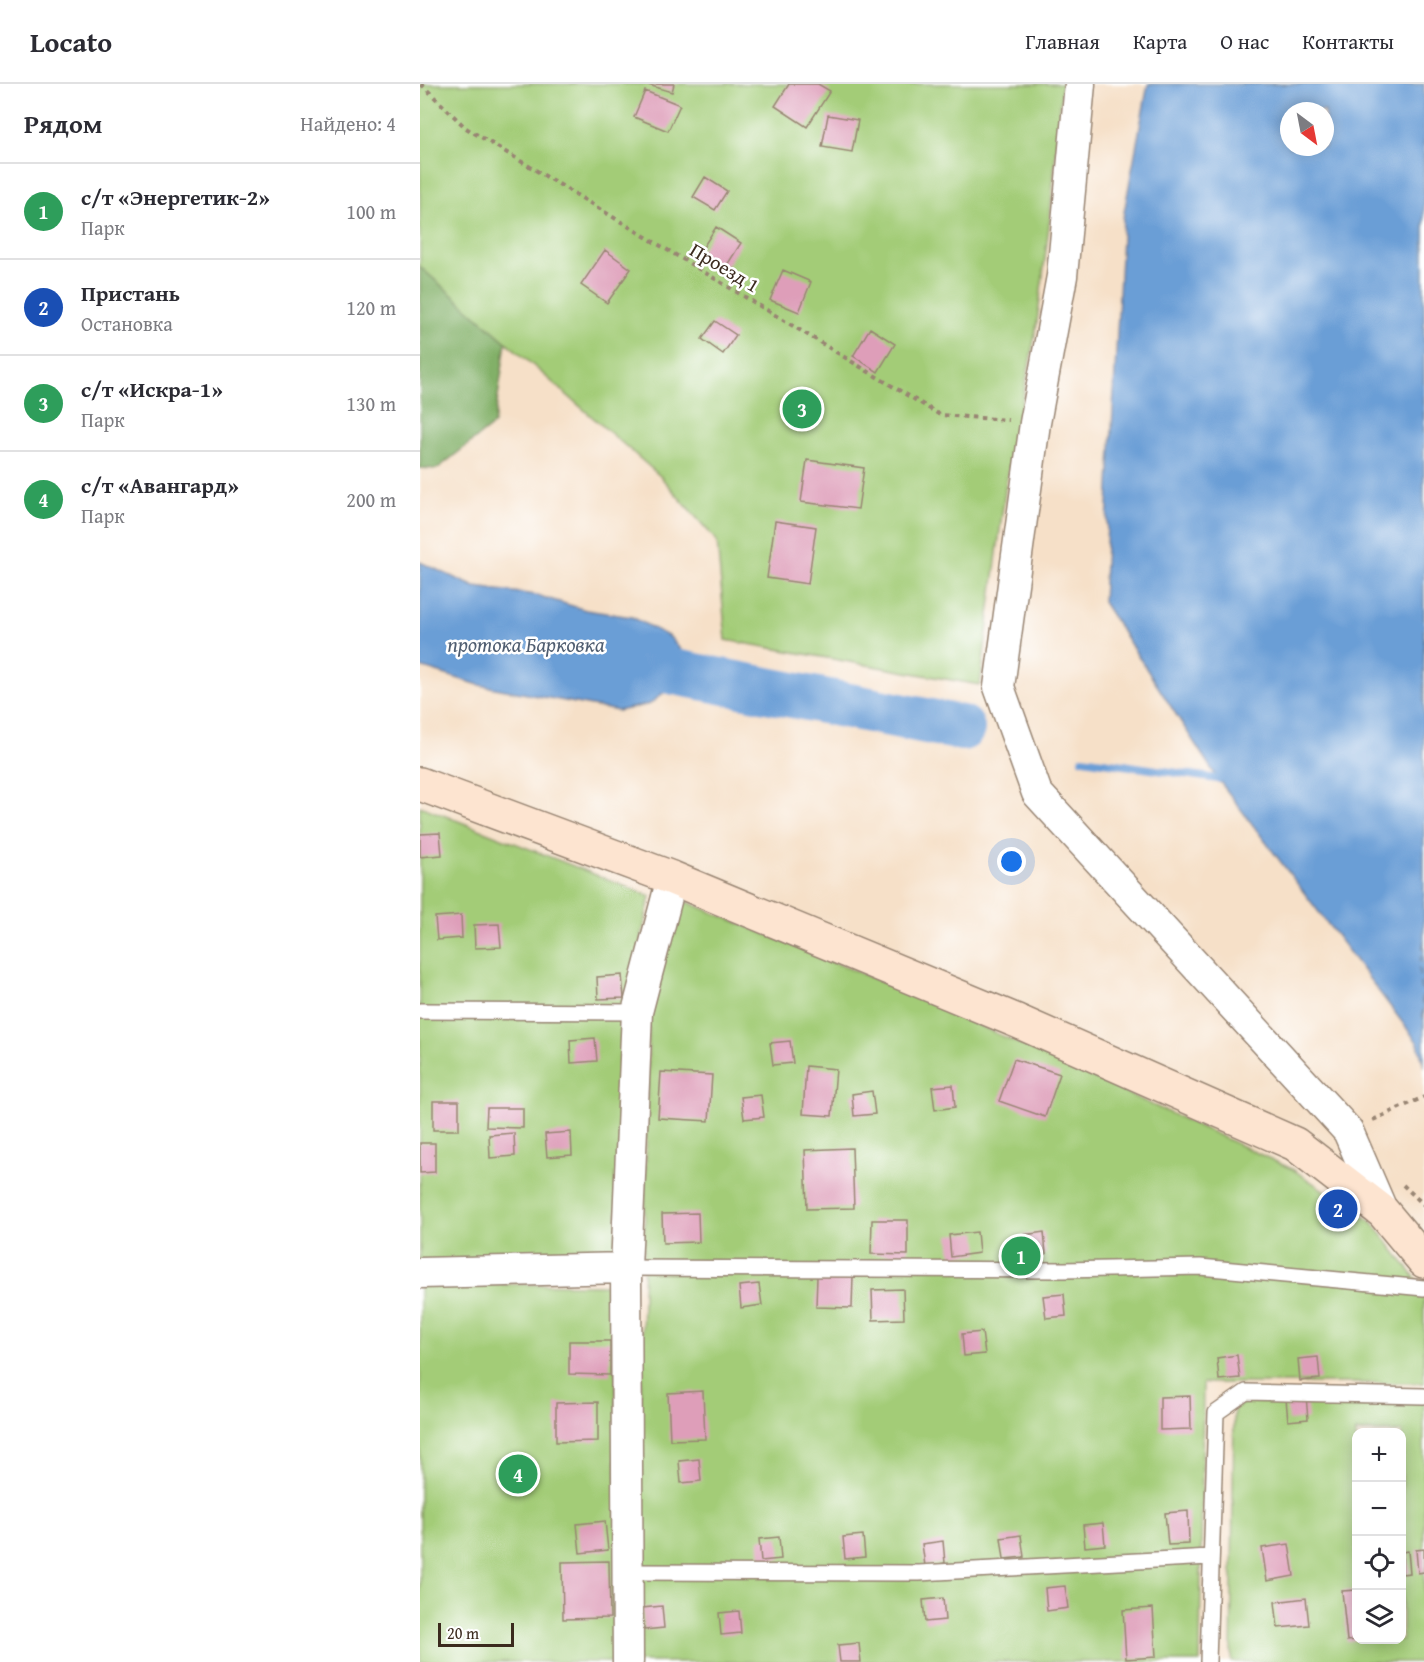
<!DOCTYPE html>
<html lang="ru">
<meta charset="utf-8">
<style>
:root{--surface:#fff;--page:#f2f2f3;--text:#2b2b33;--muted:#7c7c81;--line:#e1e1e2;--accent:#d1495b}
body{margin:0;font-family:"Gentium Book Plus",serif;background:var(--page);color:var(--text)}
.controls{position:absolute;right:18px;bottom:18px;display:grid;overflow:hidden;border-radius:12px;box-shadow:0 3px 15px #0003}
.controls button{width:54px;height:54px;display:grid;place-items:center;padding:0;border:0;border-bottom:2px solid var(--line);background:var(--surface);color:var(--text);font:30px sans-serif}
.compass{position:absolute;left:860px;top:18px;width:54px;height:54px;border-radius:50%;background:var(--surface);box-shadow:0 3px 15px #0003;rotate:148deg}
.scale{position:absolute;left:18px;bottom:15px;width:76px;box-sizing:border-box;padding-left:6px;border:3px solid #3b2a1e;border-top:0;font-size:16px;line-height:21px;white-space:nowrap;color:#3b2a1e;-webkit-text-stroke:4px #fff;paint-order:stroke}
.you{position:absolute;left:592px;top:778px;width:21px;height:21px;margin:-15px;border:4px solid #fff;border-radius:50%;background:#1a73e8;box-shadow:0 0 0 9px #1a73e833}
.badge{display:grid;place-items:center;width:39px;height:39px;border-radius:50%;background:var(--accent);color:#fff;font-size:20px;font-weight:700}
.pin{position:absolute;translate:-50% -50%;border:3px solid #fff;box-shadow:0 2px 6px #0006}
.list{margin:0;padding:0;list-style:none}
h2{display:flex;justify-content:space-between;align-items:center;height:78px;margin:0;padding:0 24px;font-size:26px}
h2 small{font-size:20px;font-weight:400;color:var(--muted)}
.list li{display:grid;grid-template-columns:39px 1fr auto;gap:18px;align-items:center;box-sizing:border-box;height:96px;padding:0 24px;border-top:2px solid var(--line)}
.list b{display:block;font-size:22px;white-space:nowrap}
.list p{margin:0;font-size:20px;white-space:nowrap;color:var(--muted)}
.list em{font-size:20px;font-style:normal;color:var(--muted)}
.icon{flex:none;width:33px;height:33px;fill:none;stroke:currentColor;stroke-width:2;stroke-linecap:round;stroke-linejoin:round}
.map{position:relative;flex:none;width:1004px;height:1578px;overflow:hidden}
header{display:flex;align-items:center;gap:36px;box-sizing:border-box;height:84px;padding:0 30px;background:var(--surface);border-bottom:2px solid var(--line)}
header strong{font-size:28px}
nav{display:flex;gap:33px;margin-inline-start:auto;font-size:21px}
main{display:flex}
aside{flex:1;background:var(--surface)}
.map>svg:first-child{display:block}
.green{fill:#a3cc77;stroke:#6f7b4a;stroke-width:1.5;fill-rule:evenodd}
.forest{fill:#82b068;stroke:#5e6d43;stroke-width:1.5}
.water{fill:#6a9ed6;stroke:#52647a;stroke-width:1.5;fill-rule:evenodd}
.lines{fill:none;stroke-linecap:round;stroke-linejoin:round}
.stream{stroke:#6a9ed6;stroke-width:8}
.river{stroke:#6a9ed6;stroke-width:46}
.ferry{stroke:#505e71;stroke-width:1.5;stroke-dasharray:8 6;stroke-linecap:butt}
.building{fill:#de9eb9}
.service-casing{stroke:#988573;stroke-width:18}
.minor-casing{stroke:#988573;stroke-width:33}
.secondary-casing{stroke:#988573;stroke-width:36}
.path{stroke:#988573;stroke-width:4;stroke-dasharray:4.5 4.5;stroke-linecap:butt}
.service{stroke:#fff;stroke-width:15}
.minor{stroke:#fff;stroke-width:30}
.secondary{stroke:#fde4d0;stroke-width:33}
.labels{text-anchor:middle;dominant-baseline:central;stroke-width:5;stroke-linejoin:round;paint-order:stroke}
.street-label{font-size:20px;fill:#3b2a1e;stroke:#fff}
.water-label{font-size:21px;font-style:italic;fill:#505e71;stroke:#fff}
</style>
<header>
<strong>Locato</strong>
<nav><a>Главная</a><a>Карта</a><a>О нас</a><a>Контакты</a></nav>
</header>
<main>
<aside>
<h2>Рядом<small>Найдено: 4</small></h2>
<ul class="list">
<li><span class="badge" style="background:#2e9e5b">1</span><div><b>с/т «Энергетик-2»</b><p>Парк</p></div><em>100 m</em></li>
<li><span class="badge" style="background:#1a4fb4">2</span><div><b>Пристань</b><p>Остановка</p></div><em>120 m</em></li>
<li><span class="badge" style="background:#2e9e5b">3</span><div><b>с/т «Искра-1»</b><p>Парк</p></div><em>130 m</em></li>
<li><span class="badge" style="background:#2e9e5b">4</span><div><b>с/т «Авангард»</b><p>Парк</p></div><em>200 m</em></li>
</ul>
</aside>
<div class="map">
<svg width="1004" height="1578" viewBox="0 0 1004 1578">
<rect width="100%" height="100%" fill="#fff"/>
<filter id="ink" filterUnits="userSpaceOnUse"><feTurbulence type="fractalNoise" baseFrequency=".0167" numOctaves="2"/><feDisplacementMap in="SourceGraphic" scale="12" xChannelSelector="R" yChannelSelector="G"/><feConvolveMatrix kernelMatrix="1 2 1 2 8 2 1 2 1" color-interpolation-filters="sRGB"/></filter>
<filter id="wash" filterUnits="userSpaceOnUse"><feTurbulence type="fractalNoise" baseFrequency=".008" numOctaves="4" result="noise"/><feDisplacementMap in="SourceGraphic" scale="24" xChannelSelector="R" yChannelSelector="G"/><feGaussianBlur stdDeviation="1.35" result="paint"/><feColorMatrix in="noise" values="0 0 0 0 0 0 0 0 0 0 0 0 0 0 0 0 0 1.4 0 .05"/><feComposite in="paint" operator="in"/></filter>
<g filter="url(#wash)">
<rect width="100%" height="100%" fill="#f6e0c8"/>
<path class="green" d="M0,0h642l-12,134 -14,112 -30,153 -26,202 -254,-45 -9,-99 -57,-65 -240,-209z
M0,722l230,90 -25,125 -10,237 -195,7z
M260,815l224,92 388,178 81,54 51,66v94h-221l-3,279h-565l14,-641z
M0,1200l195,1 3,377h-198z
M830,1314l174,3v261h-193l3,-253zM936,1348h46v208h-46z"/>
<path class="forest" d="M0,183l86,75 -12,82 -57,45 -17,-1z"/>
<path class="water" d="M728,0h276v983l-6,-24 -200,-264 -115,-177 20,-384zM869,27h36v36h-36z
M0,478l55,25 61,8 50,15 46,7 38,20 13,16 -15,36 -18,15 -32,7 -139,-26 -59,-18z"/>
<g class="lines">
<path class="stream" d="M663,675l135,20"/>
<path class="river" d="M193,576l349,68"/>
<path class="ferry" d="M1004,857l-5,27 5,61"/>
</g>
<g id="blocks">
<path class="building" d="M225,0h29l-2,8z
M369,0h29l12,7 -23,36 -32,-21z
M225,7l35,14 -12,26 -34,-14z
M408,31l30,5 -6,32 -30,-5z
M285,93l22,14 -12,19 -22,-13z
M296,143l25,16 -17,27 -26,-15z
M185,166l26,19 -24,34 -26,-18z
M363,186l28,12 -12,30 -29,-12z
M295,237l21,14 -13,19 -21,-15z
M450,244l25,16 -17,28 -25,-16z
M387,376l57,8 -6,41 -57,-7z
M355,437l41,6 -8,57 -41,-6z
M20,749l2,22 -22,2v-23z
M41,831l1,23 -25,2 -2,-23z
M79,840l2,23 -26,1 -1,-23z
M202,891l2,23 -26,1 -1,-22z
M175,954l2,23 -26,2 -1,-23z
M370,957l3,22 -20,2 -3,-22z
M594,975l46,15 -15,43 -46,-16z
M386,982l30,3 -4,47 -29,-2z
M241,988l51,3 -3,46 -51,-3z
M533,1001l2,22 -20,3 -3,-23z
M452,1007l3,23 -21,2 -2,-22z
M341,1011l3,22 -20,2 -3,-22z
M13,1017h26v29h-26z
M67,1024h36v20l-37,-1z
M151,1048l1,23 -25,2 -2,-23z
M94,1049l1,23 -25,2 -1,-23z
M0,1059h15v29l-15,1z
M432,1064l2,60 -47,1 -2,-59z
M278,1129l1,29 -36,1 -1,-29z
M452,1136h36v35l-37,-1z
M557,1148l2,21 -28,4 -2,-22z
M624,1148l2,22 -20,2 -2,-21z
M397,1192h36l-1,32 -36,-1z
M339,1200l3,21 -21,3 -2,-22z
M483,1205l1,30 -31,1 -1,-30z
M644,1210l2,22 -20,2 -3,-22z
M562,1248l3,22 -21,2 -2,-22z
M149,1257h41v34l-41,-1z
M817,1271l3,23 -21,2 -2,-22z
M898,1273l2,22 -20,2 -2,-22z
M283,1307l2,48 -35,1 -2,-47z
M770,1312l1,33 -31,1v-33z
M886,1312l2,23 -20,2 -2,-22z
M178,1318v39l-42,1v-39z
M279,1375l2,22 -20,2 -2,-22z
M768,1427l1,33 -21,1 -3,-32z
M185,1437l3,29 -28,3 -3,-29z
M683,1439l2,22 -20,2 -2,-22z
M443,1451l2,22 -20,2 -2,-22z
M601,1451l3,22 -20,2 -3,-21z
M359,1453l2,22 -20,2 -2,-22z
M523,1457l2,22 -20,3 -3,-22z
M869,1460l5,32 -27,5 -5,-33z
M1004,1465v23l-6,1 -2,-23z
M988,1467l2,22 -8,1v-22z
M189,1477l1,57 -47,1 -1,-57z
M645,1502l3,22 -21,3 -2,-23z
M936,1506v50l-9,1 -5,-50z
M523,1514l2,22 -20,2 -2,-22z
M886,1514l3,27 -31,3 -3,-26z
M242,1522l2,22 -20,2 -2,-22z
M733,1524l3,49 -30,2 -3,-49z
M319,1527l2,22 -20,2 -2,-22z
M439,1559l2,19h-21l-2,-17z"/>
</g>
</g>
<g filter="url(#ink)">
<use href="#blocks" fill-opacity="0" stroke="#988573" stroke-width="1.5"/>
<g class="lines">
<defs>
<path id="service" d="M0,927l217,1
M206,1184l438,2 136,-3 224,21
M208,1488l291,1 291,-16
M788,1578l8,-249 30,-21 178,4"/>
<path id="minor" d="M660,0l-18,192 -27,147 -36,264 38,106 311,338 35,81
M0,1189l206,-5
M208,1578l-2,-394 11,-256 35,-134"/>
<path id="secondary" d="M0,700l252,94 345,143 278,123 88,68 41,49"/>
</defs>
<use href="#service" class="service-casing"/>
<use href="#minor" class="minor-casing"/>
<use href="#secondary" class="secondary-casing"/>
<path class="path" d="M1,0l45,44 474,287 68,5
M953,1036l51,-23
M983,1101l21,20"/>
<use href="#service" class="service"/>
<use href="#minor" class="minor"/>
<use href="#secondary" class="secondary"/>
</g>
</g>
<g class="labels">
<g class="street-label">
<text transform="translate(305 183) rotate(31)">Проезд 1</text>
</g>
<g class="water-label">
<text x="106" y="560">протока Барковка</text>
</g>
</g>
</svg>
<div class="controls">
<button>+</button>
<button>−</button>
<button><svg class="icon" aria-label="locate" viewBox="0 0 24 24"><circle cx="12" cy="12" r="6"/><path d="M12 2v4M12 18v4M2 12h4M18 12h4"/></svg></button>
<button><svg class="icon" aria-label="layers" viewBox="0 0 24 24"><path d="M12 4l9 5-9 5-9-5zM3 14l9 5 9-5"/></svg></button>
</div>
<svg class="compass" viewBox="-18 -18 36 36"><path d="M0-13l5 13h-10z" fill="#e53935"/><path d="M0 13l5-13h-10z" fill="#7c7c81"/></svg>
<div class="scale">20 m</div>
<div class="you"></div>
<div class="pin badge" style="left:601px;top:1172px;background:#2e9e5b">1</div>
<div class="pin badge" style="left:918px;top:1125px;background:#1a4fb4">2</div>
<div class="pin badge" style="left:382px;top:325px;background:#2e9e5b">3</div>
<div class="pin badge" style="left:98px;top:1390px;background:#2e9e5b">4</div>
</div>
</main>
